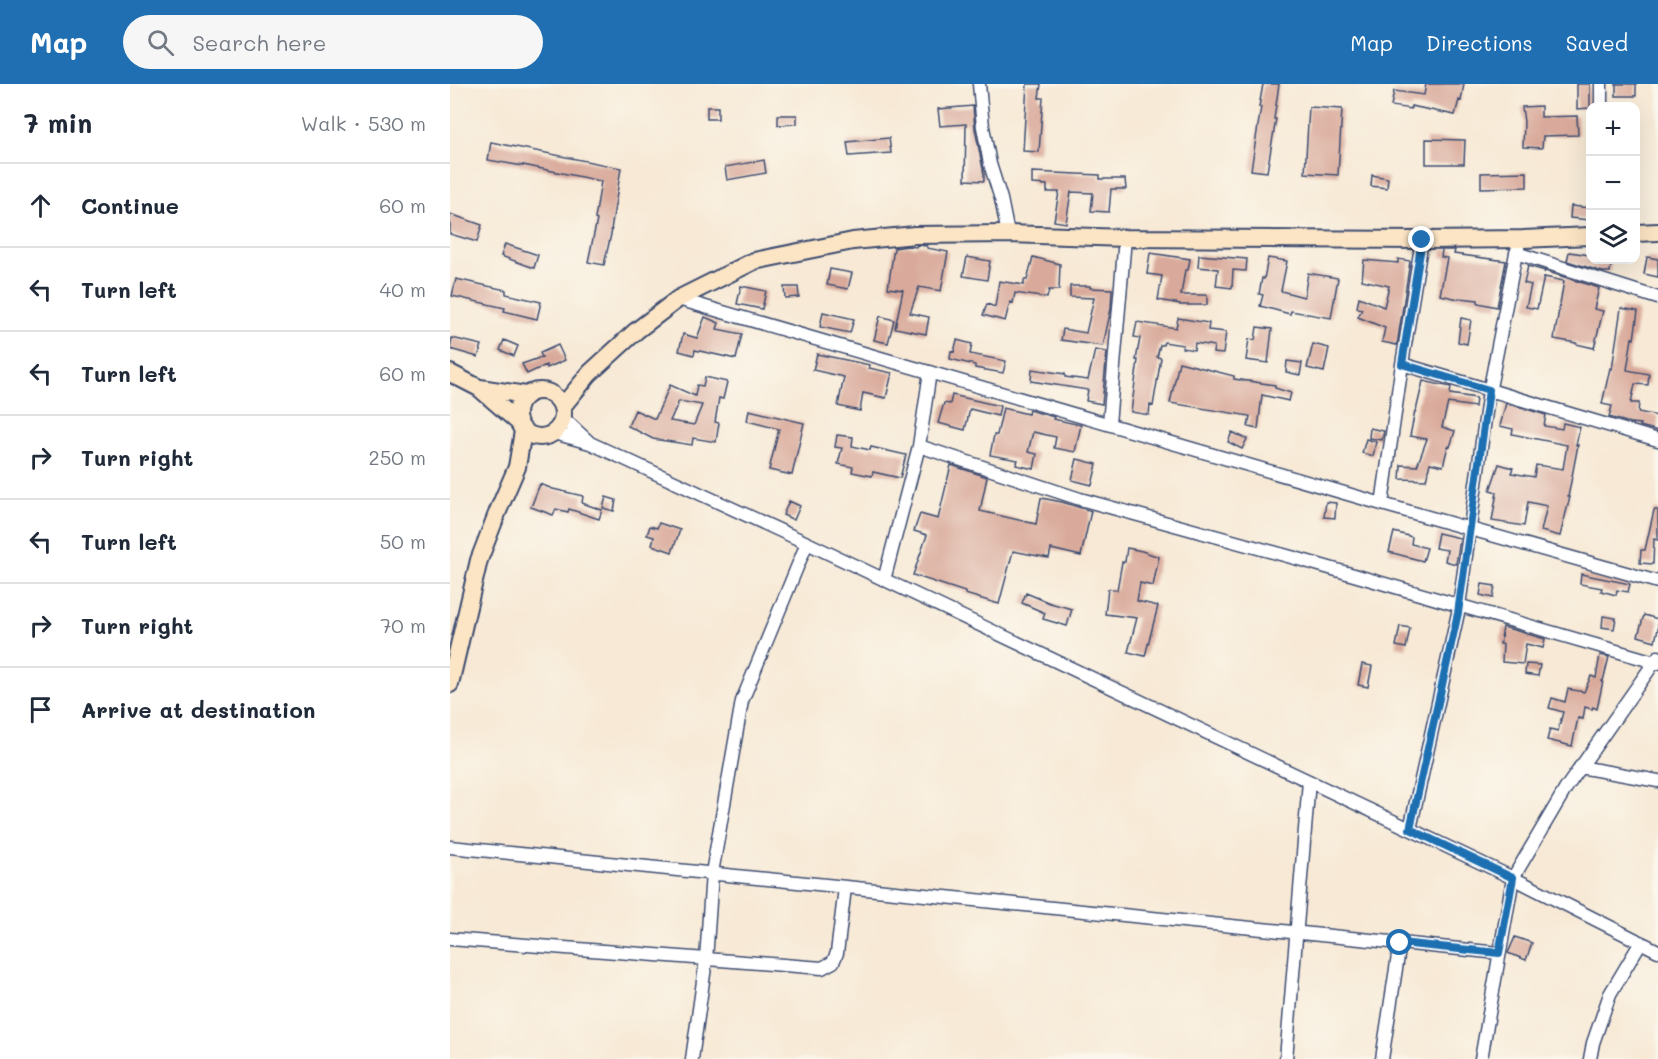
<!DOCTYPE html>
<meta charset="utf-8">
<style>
:root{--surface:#fff;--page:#f6f6f7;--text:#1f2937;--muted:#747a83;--line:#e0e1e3;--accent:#1f6fb2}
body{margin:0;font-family:Mali,sans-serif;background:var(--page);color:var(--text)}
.controls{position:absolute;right:18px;top:18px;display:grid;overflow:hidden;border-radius:12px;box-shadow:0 6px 24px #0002}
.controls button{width:54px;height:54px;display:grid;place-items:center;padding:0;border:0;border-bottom:2px solid var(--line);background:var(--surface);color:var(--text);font:30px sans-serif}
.stop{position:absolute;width:18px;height:18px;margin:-14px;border:4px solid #1f6fb2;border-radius:50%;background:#fff}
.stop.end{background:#1f6fb2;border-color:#fff;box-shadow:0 2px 6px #0008}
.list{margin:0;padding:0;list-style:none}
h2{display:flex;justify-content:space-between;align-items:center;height:78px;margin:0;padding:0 24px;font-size:26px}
h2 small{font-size:20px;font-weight:400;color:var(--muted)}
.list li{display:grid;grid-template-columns:39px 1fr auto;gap:18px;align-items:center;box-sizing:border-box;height:84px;padding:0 24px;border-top:2px solid var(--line)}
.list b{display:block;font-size:22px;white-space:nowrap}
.list em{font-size:20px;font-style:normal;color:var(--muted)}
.icon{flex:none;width:33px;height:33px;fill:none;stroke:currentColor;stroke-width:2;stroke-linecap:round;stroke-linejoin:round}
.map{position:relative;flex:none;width:1208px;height:975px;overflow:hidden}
header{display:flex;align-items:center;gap:36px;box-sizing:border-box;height:84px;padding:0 30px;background:var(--accent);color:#fff}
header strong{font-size:28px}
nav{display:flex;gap:33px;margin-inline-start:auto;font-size:21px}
.search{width:420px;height:54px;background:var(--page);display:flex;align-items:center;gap:15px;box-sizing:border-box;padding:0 21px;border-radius:33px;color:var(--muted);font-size:22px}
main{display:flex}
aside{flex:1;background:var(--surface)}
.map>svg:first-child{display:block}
.building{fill:#d9aa9b;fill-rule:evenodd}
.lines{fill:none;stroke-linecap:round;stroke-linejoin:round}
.minor-casing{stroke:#3c4b70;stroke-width:15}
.secondary-casing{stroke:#3c4b70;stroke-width:20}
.minor{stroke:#fff;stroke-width:12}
.secondary{stroke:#fce5c4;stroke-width:16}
.route{stroke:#1f6fb2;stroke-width:8}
</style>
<header>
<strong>Map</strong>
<div class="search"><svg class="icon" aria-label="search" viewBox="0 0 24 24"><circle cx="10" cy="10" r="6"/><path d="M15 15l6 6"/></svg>Search here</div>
<nav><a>Map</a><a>Directions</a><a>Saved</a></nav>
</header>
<main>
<aside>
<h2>7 min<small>Walk · 530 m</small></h2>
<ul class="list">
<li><svg class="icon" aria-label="ahead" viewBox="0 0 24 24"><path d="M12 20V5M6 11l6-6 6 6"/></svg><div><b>Continue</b></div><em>60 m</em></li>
<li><svg class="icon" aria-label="left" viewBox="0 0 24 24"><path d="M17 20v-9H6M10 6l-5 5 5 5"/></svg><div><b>Turn left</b></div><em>40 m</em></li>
<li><svg class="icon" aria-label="left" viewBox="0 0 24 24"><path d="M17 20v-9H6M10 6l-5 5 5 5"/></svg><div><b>Turn left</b></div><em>60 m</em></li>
<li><svg class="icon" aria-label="right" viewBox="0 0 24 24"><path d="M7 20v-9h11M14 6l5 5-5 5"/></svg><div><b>Turn right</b></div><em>250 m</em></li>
<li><svg class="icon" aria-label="left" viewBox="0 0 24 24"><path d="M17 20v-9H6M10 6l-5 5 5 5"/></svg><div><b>Turn left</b></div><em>50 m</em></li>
<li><svg class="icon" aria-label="right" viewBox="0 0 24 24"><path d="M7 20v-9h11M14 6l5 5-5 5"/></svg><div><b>Turn right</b></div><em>70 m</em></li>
<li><svg class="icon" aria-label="arrive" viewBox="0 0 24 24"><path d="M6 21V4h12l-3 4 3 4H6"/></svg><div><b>Arrive at destination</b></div></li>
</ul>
</aside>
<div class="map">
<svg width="1208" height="975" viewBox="0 0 1208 975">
<rect width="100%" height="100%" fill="#fbf7ec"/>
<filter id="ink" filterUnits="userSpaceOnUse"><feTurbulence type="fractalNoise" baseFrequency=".0167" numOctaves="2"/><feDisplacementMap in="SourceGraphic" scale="12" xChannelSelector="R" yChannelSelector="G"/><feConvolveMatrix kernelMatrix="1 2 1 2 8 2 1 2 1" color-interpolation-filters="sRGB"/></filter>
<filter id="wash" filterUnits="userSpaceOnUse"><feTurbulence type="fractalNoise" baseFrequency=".008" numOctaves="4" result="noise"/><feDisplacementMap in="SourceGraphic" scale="24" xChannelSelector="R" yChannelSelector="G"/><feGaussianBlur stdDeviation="1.35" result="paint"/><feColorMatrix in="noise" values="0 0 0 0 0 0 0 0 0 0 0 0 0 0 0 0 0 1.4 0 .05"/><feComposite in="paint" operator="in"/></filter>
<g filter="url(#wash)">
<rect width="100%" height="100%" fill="#f7e9d5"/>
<g id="blocks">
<path class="building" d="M577,0h14l-2,14h4l-4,54 -16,-1z
M813,0h16l-5,35h2l-9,53 -16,-2 10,-63h-2z
M976,0h38l-3,17 -2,-1 -4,15 -44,-9v3l-20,-3 3,-15 30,4z
M1127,0h13v24l-13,1z
M1166,0h20v12h-20z
M523,22l2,23 9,45v7l-19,-1 1,-56 -26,2 -2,-17z
M1091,22v11l36,-1 1,19 -35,1 -1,12 -19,-1 1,-25 -2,-15z
M257,23h11v12h-11z
M859,23l33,2 -4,66 -33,-2z
M328,31h19v9l-19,1z
M439,54l2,15 -42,3 -2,-14z
M976,55l39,1 -1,24h-38z
M41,58l130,26 -10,62h1l-8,35 -16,-3 9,-42 -2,-1 6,-38 -78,-16v1l-35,-6z
M314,76l2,13 -39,7 -2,-13z
M582,88l68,3v4h25l1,10h-15l-2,23 -18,-1 2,-18 -22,-1 -5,31 -12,-2 5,-29h-12v-7l-15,-1z
M1077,88v15l-46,1v-15z
M922,91l16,3 -1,10 -16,-2z
M1121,122l19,2v12l-20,-2z
M0,130l32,11 -5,17 -27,-8z
M55,160l33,11 -4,13 -33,-12z
M467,161l10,1v2l21,4 -7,39 -22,-4 -9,26 19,4 -3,17 -31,-6 8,-38 -15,-2 6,-40 14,-2 8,1z
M992,166h13l-1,4 52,7 -9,46 -19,-4v-3l-19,-2v1l-19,-4 7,-37 -6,-1z
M1119,168l21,3v5h22l-2,12h-7l-36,-11z
M700,169l40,6 -2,11h-3l-4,25h26v10h-27v-1l-22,-4 4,-24 -15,-2z
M749,171l48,4 -1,12 -13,-1 -1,18 -16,-2 2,-17 -20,-2z
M517,173l23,4 -3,19 -24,-4z
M583,173l27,7 -1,26h-10l-2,8 -32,-5 -2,10 -3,-1 -5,19 -22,-6 4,-11 8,3 4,-26 25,4v-5h3z
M1197,173l11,2v18l-14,-3z
M818,174l19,3 -6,30 23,6 4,-24 30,5 -7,40 -40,-7 -1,3 -30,-8 3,-11 -4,-1 3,-16 2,1z
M948,175l12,2 -13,84 -15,-3 3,-14 -27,-11 4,-8 -5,-1 2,-11 25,10 5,-21 -27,-6 2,-20 34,3z
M1078,182l17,5 -1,2 1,-2 54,17 -5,21 9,2 -9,37 -18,-4v-1l-22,-4 10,-58 -20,-4 -7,32 -11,-2 5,-22 -7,-2z
M380,185l22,4 -4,16 -21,-4z
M6,195l50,11v4l35,8 -4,17 -33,-8 1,-3 -53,-12z
M291,202l25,5 -4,18 -25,-5z
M620,202h20v2l22,1 -1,20 -8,37 -42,-6 2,-11 23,4 8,-35 -24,-1z
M334,203h14l1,10 -14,1z
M1171,224l17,3 -4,28 -2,-1 -5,32 22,4 -1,11 -13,-1 -4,19h8l-1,9 20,4v15l-18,-5 1,-2 -11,-1 -21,-6 3,-11 -10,-2 8,-36 2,1z
M373,228l31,7 -4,14 -30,-6z
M430,232l14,4 -6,23 -14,-3z
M255,233l14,6 -2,6 25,5 -6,25 -41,-9 -1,5 -15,-4 4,-17 14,4z
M728,234l31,5 -1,7 18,2 -3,22 -10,-1 1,-7 -19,-3 -1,7 -12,-2 1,-3 -19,-3 -1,3h-3l-3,12 4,1 -8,48 -3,-1 -1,10 -18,-3 7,-52h-2l4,-22 -6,-1 3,-15 39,6z
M1011,234l10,2 -4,24 -9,-2z
M807,243l15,2 -4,34 -22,-3 3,-21 6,1z
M2,254l30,7 -4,12 -28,-8z
M54,256l14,6 -4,10 -14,-6z
M507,256l15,4 -2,10 36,7 -3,12 -28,-5v-3l-25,-6 1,-8 3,1z
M863,260l16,4 -5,24 -17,-4z
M108,261l7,15 -18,8 -1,-3 -19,9 -5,-10 20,-7 -2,-4z
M645,266l12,2 -5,52 -16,-3 2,-11 -57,-9 1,-12 33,5v3l23,3z
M367,270l53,11 -1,3 23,5 -6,25 -23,-5 -3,18 -22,-5 6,-29 -31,-7z
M837,277l15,2 -2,12 -14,-3z
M729,278l55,14v3l41,6v3l16,5 -2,8 -27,-6 -4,34 -10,-2 2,-11 -80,-13z
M255,293l22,5 -4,17 -4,-1 -4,24 4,1 -3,19 -23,-4 -1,7 -39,-6 -25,-13 7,-16 20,9 15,-34 25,11 2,-11 6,1zM229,317l23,4 -8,20 -24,-4z
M973,297l28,6 -1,7 26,4 -1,9 -27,-4 -6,24 13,4 -5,16 -2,-1 -5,20 -13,-3 -4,17 -26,-1 1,-14 16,1 10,-27 -17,-3 5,-25h1z
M502,311l48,11 -2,10 -28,-7 -5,21 -27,-7 6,-20 6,1z
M1056,319l40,12 -2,11 18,3 1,-6 17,4 -4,18h2l-10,52h2l-10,39 -19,-5 6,-25 -19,-4 -4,24 -32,-5 5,-29 -7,-2 9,-26 14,4 -2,5 23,4 2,-12 27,4 4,-24 -55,-11 1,-5 -13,-3z
M553,324l25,6 1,-4 25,7 -1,2 28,6 -6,27 -21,-4 2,-11 -23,-5 -5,20 9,2 -3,15 -18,-4 2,-5 -28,-5 4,-20h3z
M299,326l55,13 -12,52 -23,-5 10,-41 -32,-8z
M920,344l14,3 -2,9 -13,-2z
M782,348l15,7 -5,10 -14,-7z
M387,351l16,2 -1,9 18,4 1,-3 35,8 -6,23 -27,-6 -1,4 -20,-4 1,-5 -15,-3 4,-16 -7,-1z
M916,355l10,3 -3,14 -11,-3z
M627,375l20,5 -5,21 -20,-5z
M501,381l36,12 -7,34 56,13 5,-26 21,4 29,9 -10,45 -30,-7 -2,9 -36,-7 -14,53 -34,-10v-2l-52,-17 14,-40 -13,-4 6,-17 18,5z
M90,400l13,5 30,7 -1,7 20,7 -3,9 -30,-10 -1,3 -12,-3 -3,6 -22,-8z
M156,413l10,3 -2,11 -11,-3z
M339,417l11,5 -6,14 -11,-5z
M876,418l10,1 -1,15 -11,-1z
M1204,426h4v30l-4,-1 -1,25 -13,-1 1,-13h4z
M209,439l21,7 -8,22 -20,-7 2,-8 -7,-2 3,-9 7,2z
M944,448l18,5 -1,7 16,4 -4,13 -34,-9z
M988,449l22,5 -4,26 -11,-3 2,-11 -12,-2z
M677,464l15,3 17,6 -6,29 -13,-3 -3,18 21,5 -13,50 -17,-4 9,-34 -32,-4 3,-25 9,1 5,-28h3z
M1131,490l49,10 -2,8 -11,-2 -1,5 -15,-4 1,-3 -22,-4z
M1032,500l13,2 -2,12 -13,-3z
M576,509l24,10 22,6 -5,17 -24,-7 2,-6 -23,-10z
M1194,531l14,4v10l-3,12 -17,-5z
M1153,532l13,2 -2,11 -12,-2z
M950,542l10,2 -4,20 -10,-2z
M1053,543l42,12 -2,9 -17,-4 -3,20 -21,-2 1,-18h-3z
M1150,571l9,2 -6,24h-2h2l-6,28 -4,-2 -1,2 -7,-2 -2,12 -5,-1 -6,28 -25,-6 3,-11 8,2 5,-19 -14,-4 3,-10 13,4 3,-13 16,3 7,-16 5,2z
M912,580l10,2 -4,21 -10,-2z
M1076,580l14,1 -2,11 -13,-2z
M1065,853l17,6 -6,17 -18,-7z"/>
</g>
</g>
<g filter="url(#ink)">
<use href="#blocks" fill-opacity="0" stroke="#3c4b70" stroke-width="1.5"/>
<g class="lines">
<defs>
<path id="minor" d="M529,0l4,43 7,37 11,35 7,35
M1151,0v22
M1068,164l-2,5 142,45
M228,215l704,205 276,78
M952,280l256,76
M113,334l26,24
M659,340l16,-186
M104,349l36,10 217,100 706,335 145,73
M469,362l161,53 222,61 356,103
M932,420l20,-140 20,-124
M434,496l35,-134 11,-74
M1130,683l78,14
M960,745l48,-216 30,-215 28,-145
M0,763l1049,106
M0,855l372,29 11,-6 4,-9 8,-65
M242,975l14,-99 6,-87 30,-172 65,-158
M836,975l23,-278
M932,975l18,-116
M1031,975l32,-181 53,-90 92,-131
M1140,975l3,-16 17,-49 31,-52"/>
<path id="secondary" d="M1186,149l22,-1
M0,289l29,15 38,33
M30,304l46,7
M67 330a23 23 0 1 1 46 0a23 23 0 1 1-46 0Z
M112,323l28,-34 46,-42 42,-32 76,-38 99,-20 62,-6 93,-1 117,4 297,2 101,-1 67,-3
M0,600l29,-124 19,-49 19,-44 6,-36"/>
</defs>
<use href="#minor" class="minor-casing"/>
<use href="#secondary" class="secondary-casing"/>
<use href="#minor" class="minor"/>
<use href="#secondary" class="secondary"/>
</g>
</g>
<g class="lines" filter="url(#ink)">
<path class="route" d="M950,859l99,10 14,-75 -103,-49 48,-216 31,-223 -87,-26 20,-124"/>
</g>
</svg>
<div class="controls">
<button>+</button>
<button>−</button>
<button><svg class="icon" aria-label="layers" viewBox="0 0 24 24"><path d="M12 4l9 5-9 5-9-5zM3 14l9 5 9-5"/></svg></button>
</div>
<div class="stop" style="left:950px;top:859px"></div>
<div class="stop end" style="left:972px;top:156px"></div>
</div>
</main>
